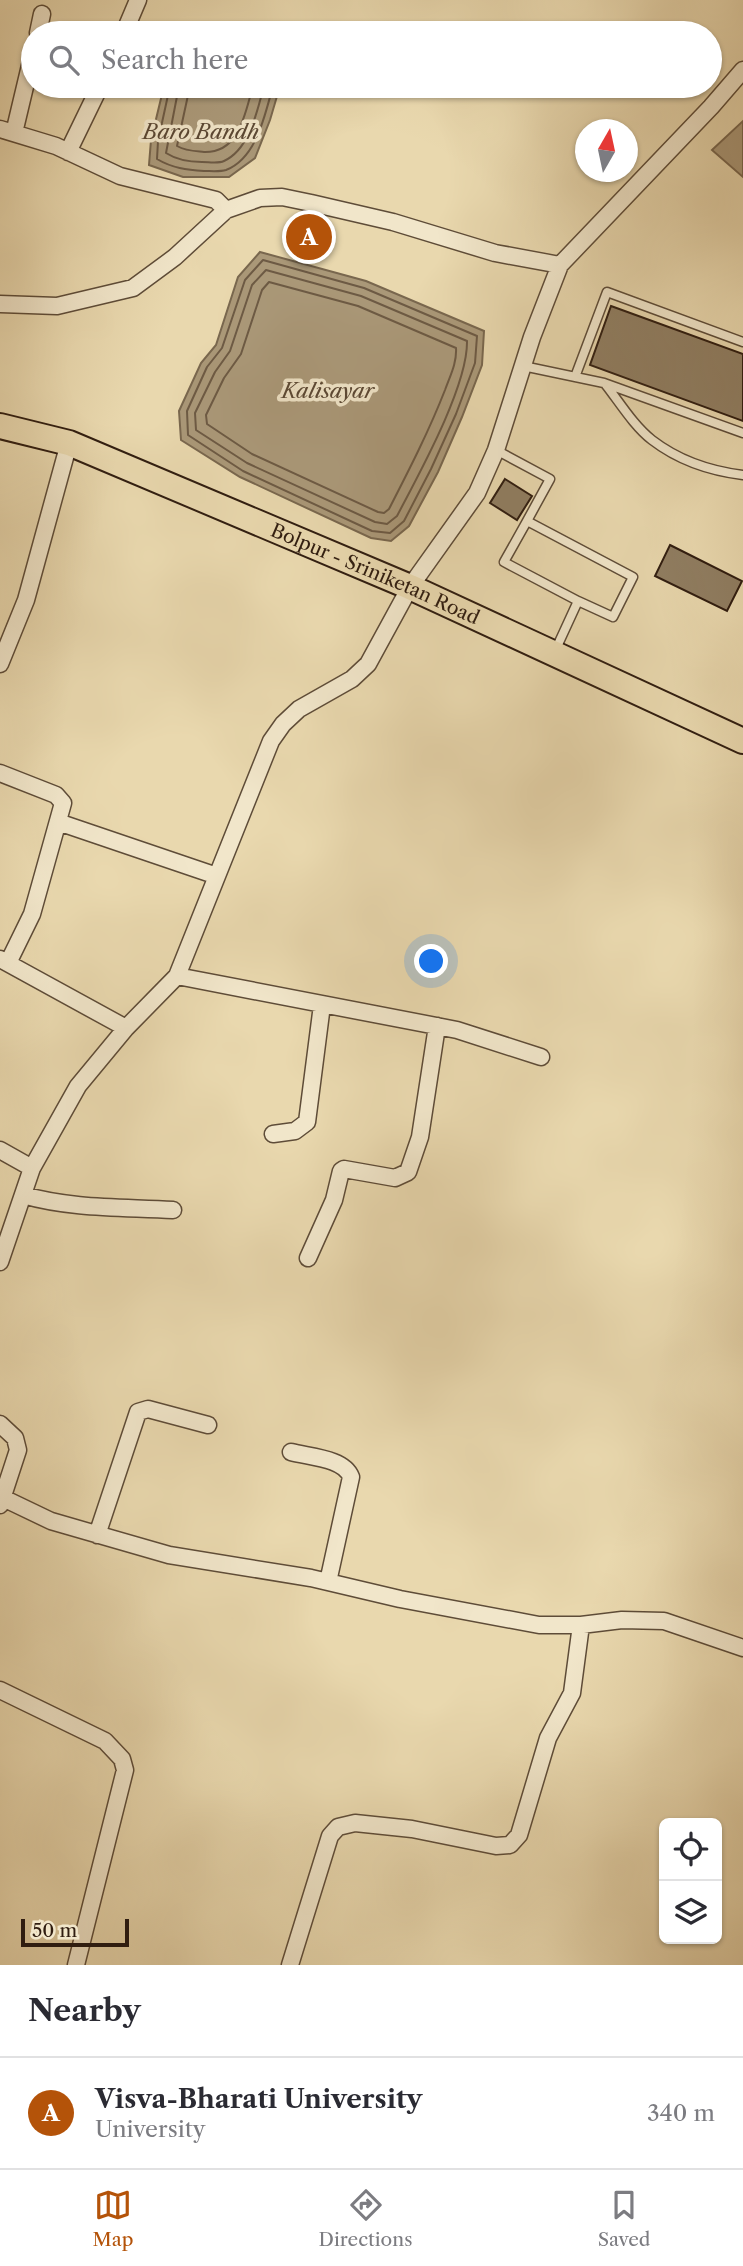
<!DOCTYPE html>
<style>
:root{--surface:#fff;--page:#f2f2f3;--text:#2b2b33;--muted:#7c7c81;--line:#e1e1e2;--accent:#b45309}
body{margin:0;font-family:"Libre Caslon Text",serif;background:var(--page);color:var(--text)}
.controls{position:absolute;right:21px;bottom:21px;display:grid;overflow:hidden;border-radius:10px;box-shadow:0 2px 5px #0004}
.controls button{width:63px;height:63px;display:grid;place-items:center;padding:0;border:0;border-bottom:2px solid var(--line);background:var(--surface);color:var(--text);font:35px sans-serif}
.compass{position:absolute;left:575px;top:119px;width:63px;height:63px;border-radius:50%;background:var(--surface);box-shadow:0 2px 5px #0004;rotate:9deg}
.scale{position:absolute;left:21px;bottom:18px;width:108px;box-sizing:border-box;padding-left:7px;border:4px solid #301d10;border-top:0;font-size:19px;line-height:24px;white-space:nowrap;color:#301d10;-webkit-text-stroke:5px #f1e6ca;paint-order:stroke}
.you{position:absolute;left:432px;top:962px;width:24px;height:24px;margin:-18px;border:5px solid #fff;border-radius:50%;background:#1a73e8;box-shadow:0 0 0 10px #1a73e833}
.badge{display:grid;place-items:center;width:46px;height:46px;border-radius:50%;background:var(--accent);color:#fff;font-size:23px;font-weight:700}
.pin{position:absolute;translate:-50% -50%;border:4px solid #fff;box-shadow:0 2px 7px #0006}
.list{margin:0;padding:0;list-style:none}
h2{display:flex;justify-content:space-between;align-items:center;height:91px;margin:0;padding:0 28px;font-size:30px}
h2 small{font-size:23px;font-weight:400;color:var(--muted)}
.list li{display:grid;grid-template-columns:46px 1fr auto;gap:21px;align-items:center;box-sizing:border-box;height:112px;padding:0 28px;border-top:2px solid var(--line)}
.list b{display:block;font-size:26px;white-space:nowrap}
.list p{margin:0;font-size:23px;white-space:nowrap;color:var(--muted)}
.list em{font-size:23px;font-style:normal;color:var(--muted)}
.icon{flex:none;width:38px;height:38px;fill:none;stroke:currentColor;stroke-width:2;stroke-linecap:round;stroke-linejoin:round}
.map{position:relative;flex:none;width:743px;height:1965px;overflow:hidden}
.search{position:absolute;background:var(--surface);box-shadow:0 2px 5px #0004;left:21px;right:21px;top:21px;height:77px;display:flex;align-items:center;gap:18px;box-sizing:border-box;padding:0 24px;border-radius:38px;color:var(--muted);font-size:26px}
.sheet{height:203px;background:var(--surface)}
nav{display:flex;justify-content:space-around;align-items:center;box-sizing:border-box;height:98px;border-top:2px solid var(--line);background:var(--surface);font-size:19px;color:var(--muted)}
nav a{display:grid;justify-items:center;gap:4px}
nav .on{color:var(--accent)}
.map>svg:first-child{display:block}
.water{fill:#aa9878;stroke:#79674e;stroke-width:2}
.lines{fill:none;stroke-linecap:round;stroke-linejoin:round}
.shore{stroke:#6d5a44;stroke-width:2}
.building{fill:#907e62;stroke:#301d10;stroke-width:2}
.lane-casing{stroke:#5e4c38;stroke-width:11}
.street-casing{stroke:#5e4c38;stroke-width:19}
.primary-casing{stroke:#301d10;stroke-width:28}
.lane{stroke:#f1e6ca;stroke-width:8}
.street{stroke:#f1e6ca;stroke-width:16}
.primary{stroke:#e9d8ae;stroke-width:24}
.labels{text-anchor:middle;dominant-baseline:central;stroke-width:7;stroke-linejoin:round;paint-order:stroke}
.street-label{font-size:19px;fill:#301d10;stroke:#f1e6ca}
.water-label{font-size:21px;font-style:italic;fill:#5b4834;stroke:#f1e6ca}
</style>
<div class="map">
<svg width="743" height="1965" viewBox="0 0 743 1965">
<rect width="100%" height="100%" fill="#e9d8ae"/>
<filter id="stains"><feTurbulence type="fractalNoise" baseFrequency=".00286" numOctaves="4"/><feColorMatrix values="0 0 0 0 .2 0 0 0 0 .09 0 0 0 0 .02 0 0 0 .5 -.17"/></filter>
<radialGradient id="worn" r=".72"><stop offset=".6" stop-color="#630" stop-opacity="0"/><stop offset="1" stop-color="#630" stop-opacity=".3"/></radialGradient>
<path class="water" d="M164,86h116l-10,34 -15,38 -26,19h-46l-34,-12 2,-25z
M743,121v56l-31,-27z
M260,252l106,29 118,50 -2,34 -20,52 -24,55 -29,54 -18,15 -20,-3 -131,-61 -59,-37 -2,-29 22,-48 15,-18 22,-68z"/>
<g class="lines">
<path class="shore" d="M170,86l-12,55 -1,18c15,9 30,11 47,12 7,0 16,1 22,-1 31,-12 39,-56 47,-84
M179,86l-13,67c11,7 23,9 36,9 7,0 16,2 22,-1 26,-12 33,-50 40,-75
M190,86l-13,60c9,5 17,5 27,6 36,1 41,-39 49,-66
M263,260l101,28 113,48 -2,27 -19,51 -25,55 -27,52 -14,12 -18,-2 -129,-60 -55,-36 -1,-24 20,-44 15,-19 23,-68z
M266,270l95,26 106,45c1,45 -48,133 -70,175l-10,8 -12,-2 -128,-59 -51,-33 -1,-17 20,-41 15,-21 22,-66z
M269,282l89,24 98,42c1,15 -6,28 -11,42 -16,41 -36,80 -56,119l-5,4 -6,-1 -126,-58 -45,-30 -1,-9 18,-37 17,-24 21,-64z"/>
</g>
<path class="building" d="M611,306l132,48v67l-153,-56z
M505,479l27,17 -15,24 -27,-17z
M670,545l72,36 -15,30 -72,-35z"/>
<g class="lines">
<defs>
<path id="lane" d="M523,366l81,17 139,50
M575,377l32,-85 136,50
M606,385c14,18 28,41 46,55 26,20 58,31 91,35
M496,450l54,29 -23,42
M555,651l23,-50 -74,-39 23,-41 106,56 -20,40 -35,-16"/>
<path id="street" d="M38,33l4,-19
M124,33l14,-33
M0,129l56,17 64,30 96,24 10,10
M14,133l19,-80
M68,152l32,-66
M0,304l57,2 76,-18 42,-31 51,-47 34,-12 22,-1 29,6 82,19 102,31 65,12
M0,664l26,-64 43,-157
M0,773l56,22 7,8 -31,111 -24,49
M58,822l159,54
M0,959l126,69
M177,976l280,54 84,27
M273,1134l22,-3 12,-9 15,-117
M0,1150l32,18
M23,1195c49,14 99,12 150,15
M308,1258l26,-58 7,-29 3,-2 51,9 13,-6 12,-35 17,-111
M0,1262l32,-94 46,-82 48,-58 51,-52 94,-235 12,-17 16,-15 53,-30 16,-15 42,-77 67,-94 19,-43 36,-113 28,-72 151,-158 32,-37
M0,1424l15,14 3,12 -18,55
M291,1452c18,5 53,6 60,25l-23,105
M3,1498l48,23 118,34 142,23 89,21 139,26h42l41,-5 42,1 79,27
M97,1535l41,-123 10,-3 60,16
M0,1690l105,51 17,18 3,11 -49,195
M290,1965l40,-129 8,-9 17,-4 57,6 84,17 14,-1 9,-10 29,-97 24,-45 9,-68"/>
<g id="primary">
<path id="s1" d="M0,426l69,17 341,144 333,154"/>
</g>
</defs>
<use href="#lane" class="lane-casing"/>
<use href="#street" class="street-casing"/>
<use href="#primary" class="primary-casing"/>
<use href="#lane" class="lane"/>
<use href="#street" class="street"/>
<use href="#primary" class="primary"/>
</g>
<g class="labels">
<g class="street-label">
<text stroke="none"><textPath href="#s1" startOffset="404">Bolpur - Sriniketan Road</textPath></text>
</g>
<g class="water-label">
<text x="201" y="131">Baro Bandh</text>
<text x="328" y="390">Kalisayar</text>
</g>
</g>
<rect width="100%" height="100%" filter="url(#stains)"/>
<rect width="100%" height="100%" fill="url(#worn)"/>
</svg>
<div class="controls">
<button><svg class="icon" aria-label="locate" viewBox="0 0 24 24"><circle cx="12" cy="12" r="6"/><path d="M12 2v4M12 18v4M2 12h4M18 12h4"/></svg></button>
<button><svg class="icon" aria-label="layers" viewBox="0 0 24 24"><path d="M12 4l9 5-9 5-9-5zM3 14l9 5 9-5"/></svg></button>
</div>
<svg class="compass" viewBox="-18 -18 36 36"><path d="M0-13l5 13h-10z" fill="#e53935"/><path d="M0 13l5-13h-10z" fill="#7c7c81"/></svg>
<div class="scale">50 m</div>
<div class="you"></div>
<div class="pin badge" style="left:309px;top:237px">A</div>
<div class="search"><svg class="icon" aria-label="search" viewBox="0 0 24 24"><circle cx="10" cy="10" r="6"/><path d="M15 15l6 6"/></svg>Search here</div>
</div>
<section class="sheet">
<h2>Nearby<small></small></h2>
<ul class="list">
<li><span class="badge">A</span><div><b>Visva-Bharati University</b><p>University</p></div><em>340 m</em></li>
</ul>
</section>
<nav>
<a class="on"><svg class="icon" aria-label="map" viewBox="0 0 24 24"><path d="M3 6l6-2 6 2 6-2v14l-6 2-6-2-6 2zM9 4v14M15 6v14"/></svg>Map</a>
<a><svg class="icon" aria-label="directions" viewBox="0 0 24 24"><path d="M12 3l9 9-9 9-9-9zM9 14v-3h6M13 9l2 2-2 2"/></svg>Directions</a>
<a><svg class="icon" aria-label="saved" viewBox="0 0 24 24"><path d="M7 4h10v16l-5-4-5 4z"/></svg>Saved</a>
</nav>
